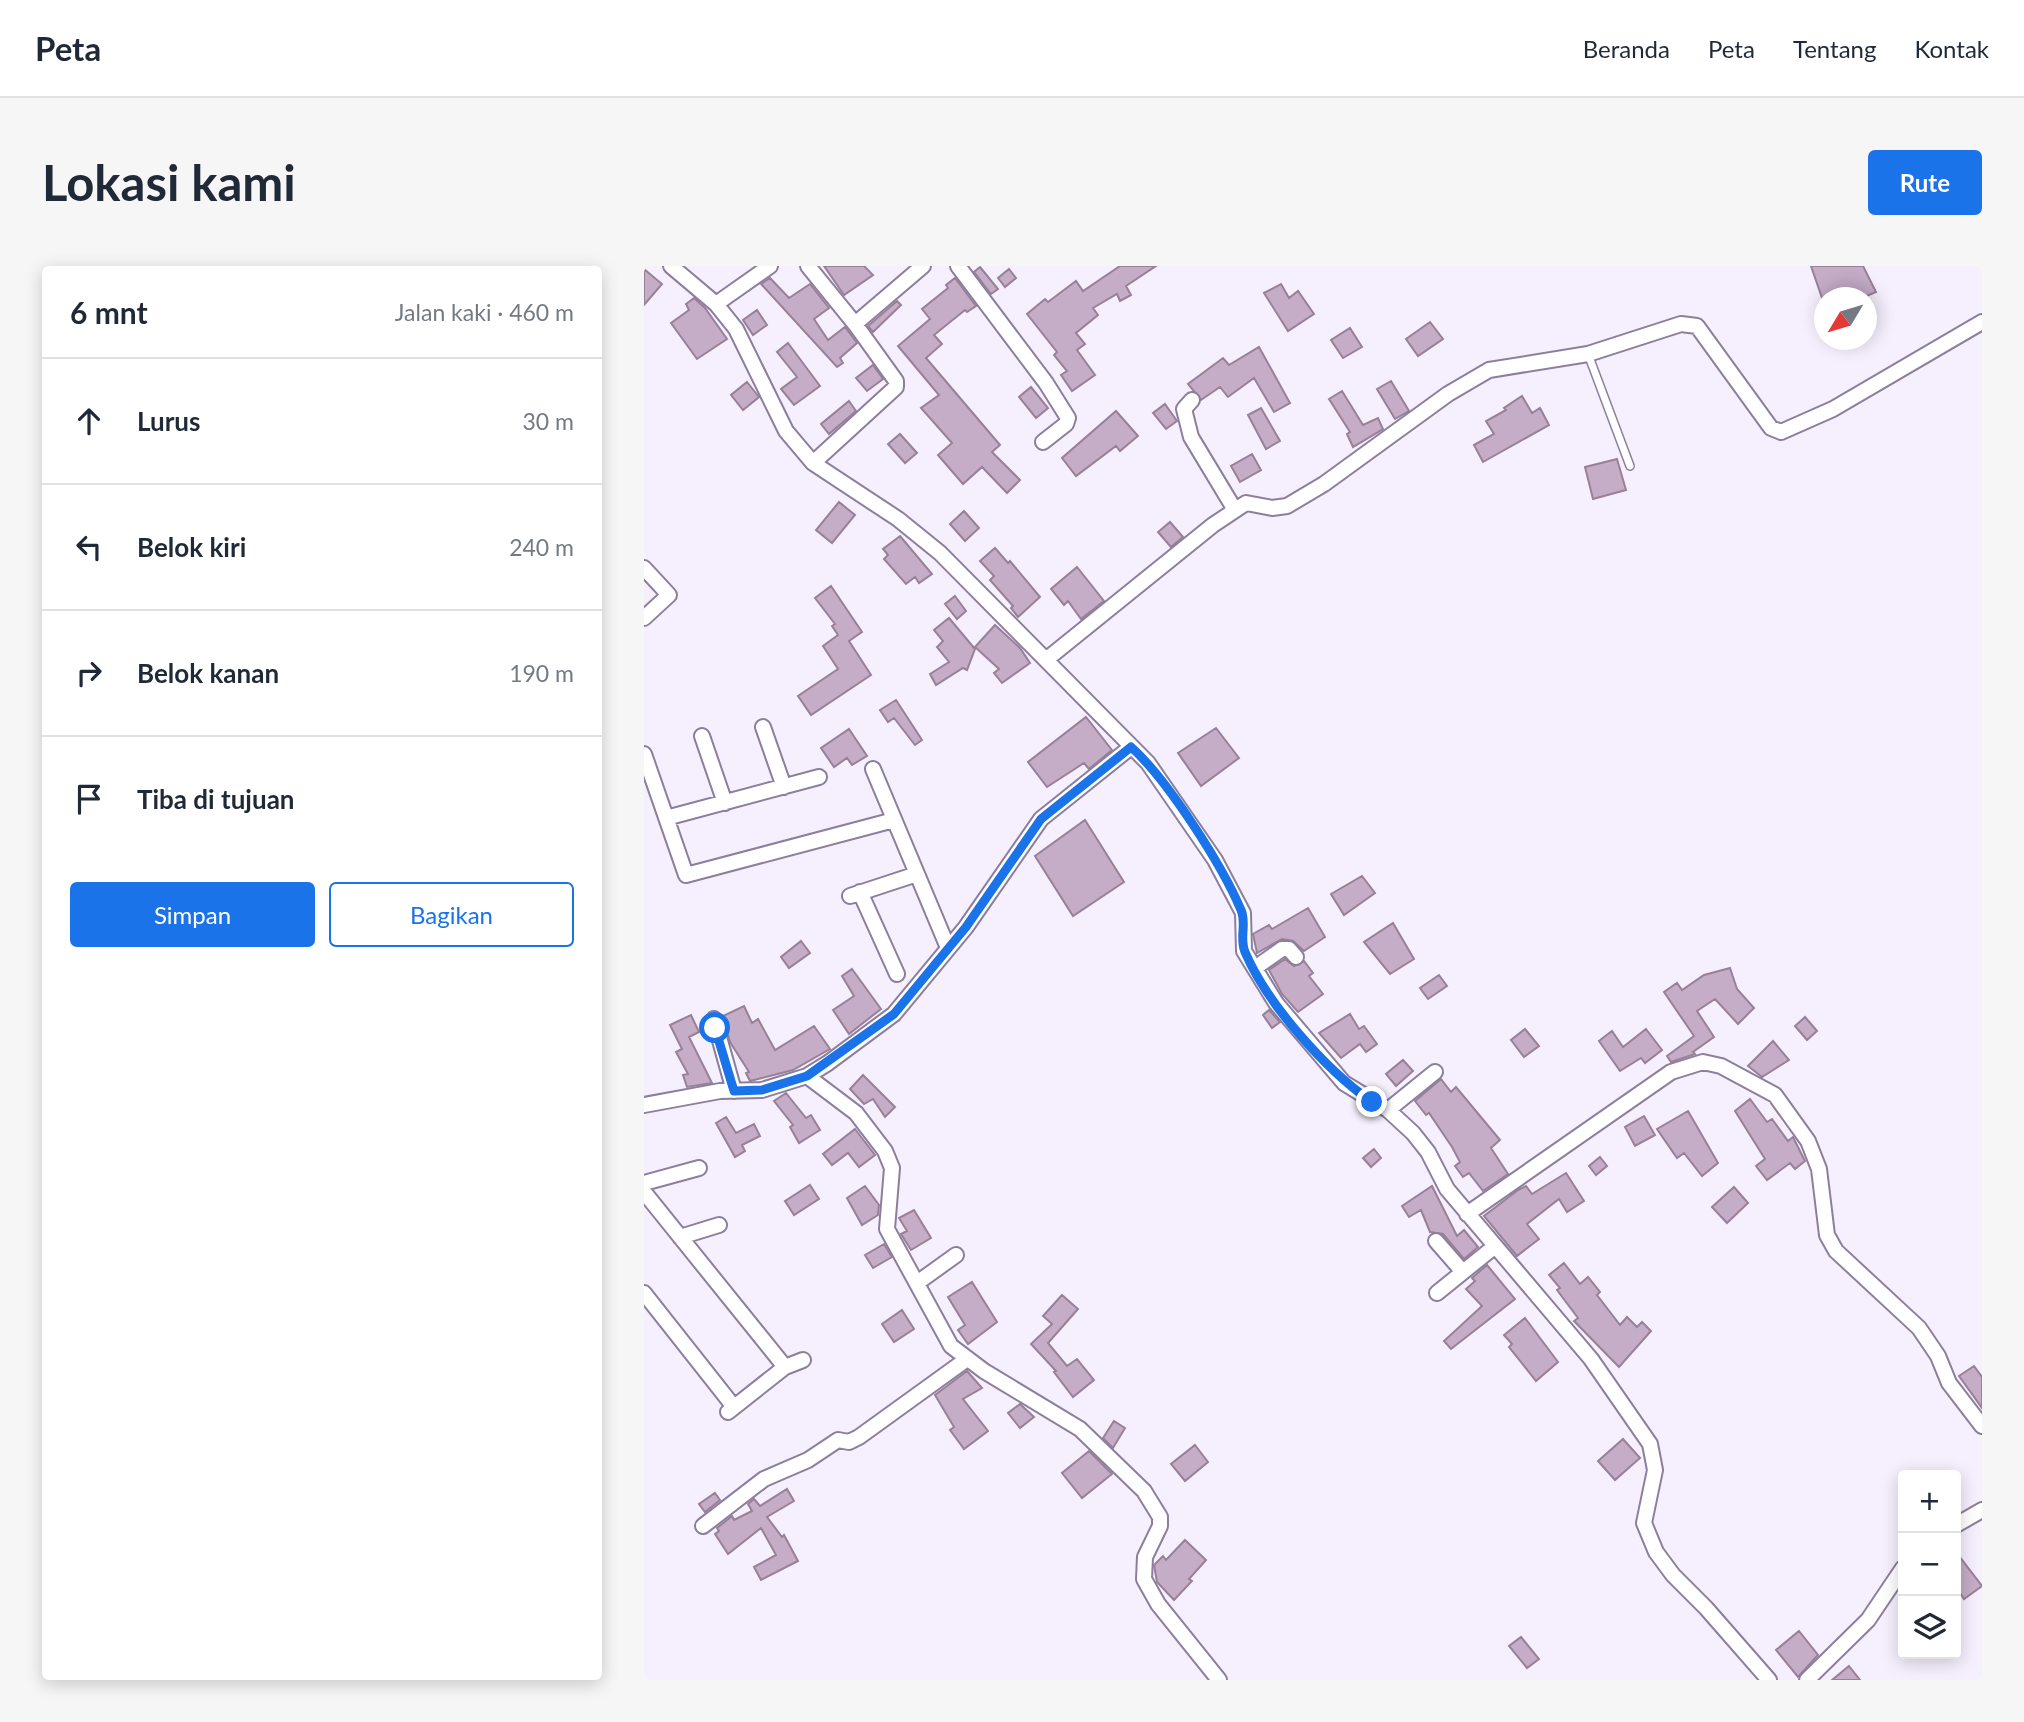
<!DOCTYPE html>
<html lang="id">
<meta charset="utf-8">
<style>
:root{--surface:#fff;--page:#f6f6f7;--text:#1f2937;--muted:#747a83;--line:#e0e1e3;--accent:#1a73e8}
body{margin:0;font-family:Lato,sans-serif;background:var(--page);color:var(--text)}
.controls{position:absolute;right:21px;bottom:21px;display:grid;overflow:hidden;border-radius:7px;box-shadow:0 4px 18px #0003}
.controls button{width:63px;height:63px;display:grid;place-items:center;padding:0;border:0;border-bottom:2px solid var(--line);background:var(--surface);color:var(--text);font:35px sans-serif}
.compass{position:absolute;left:1170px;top:21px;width:63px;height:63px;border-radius:50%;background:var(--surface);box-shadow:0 4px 18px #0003;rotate:232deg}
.stop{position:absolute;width:21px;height:21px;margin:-16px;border:5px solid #1a73e8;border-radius:50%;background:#fff}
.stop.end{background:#1a73e8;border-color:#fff;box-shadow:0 2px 7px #0008}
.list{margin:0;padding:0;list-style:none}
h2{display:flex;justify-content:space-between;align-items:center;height:91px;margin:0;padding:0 28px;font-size:30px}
h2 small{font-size:23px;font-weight:400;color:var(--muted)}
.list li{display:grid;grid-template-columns:46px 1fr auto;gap:21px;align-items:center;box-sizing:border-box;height:126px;padding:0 28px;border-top:2px solid var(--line)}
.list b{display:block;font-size:26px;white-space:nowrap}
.list em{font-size:23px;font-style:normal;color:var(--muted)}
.actions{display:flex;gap:14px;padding:21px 28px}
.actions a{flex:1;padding:16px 0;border:2px solid var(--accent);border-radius:7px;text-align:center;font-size:24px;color:var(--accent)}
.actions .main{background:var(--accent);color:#fff}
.icon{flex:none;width:38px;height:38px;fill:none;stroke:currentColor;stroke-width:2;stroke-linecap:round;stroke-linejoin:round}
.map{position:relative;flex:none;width:1338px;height:1414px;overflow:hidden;border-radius:7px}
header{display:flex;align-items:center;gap:42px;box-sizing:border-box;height:98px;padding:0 35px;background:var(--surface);border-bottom:2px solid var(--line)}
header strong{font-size:33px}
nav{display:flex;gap:38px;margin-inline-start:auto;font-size:24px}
.intro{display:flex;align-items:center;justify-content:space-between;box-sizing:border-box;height:168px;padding:0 42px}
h1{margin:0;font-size:49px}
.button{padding:18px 32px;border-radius:7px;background:var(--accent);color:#fff;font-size:24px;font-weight:700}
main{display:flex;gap:42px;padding:0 42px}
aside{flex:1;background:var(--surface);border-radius:7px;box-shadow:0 4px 18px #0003}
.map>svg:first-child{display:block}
.building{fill:#c5acc7;stroke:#988099;stroke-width:2}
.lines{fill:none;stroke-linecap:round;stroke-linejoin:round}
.lane-casing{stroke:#8c7f9d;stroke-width:10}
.street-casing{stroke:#8c7f9d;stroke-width:18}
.lane{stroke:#fff;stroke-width:7}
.street{stroke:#fff;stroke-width:14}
.route{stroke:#1a73e8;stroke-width:9}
</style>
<header>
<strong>Peta</strong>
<nav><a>Beranda</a><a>Peta</a><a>Tentang</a><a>Kontak</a></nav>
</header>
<div class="intro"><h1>Lokasi kami</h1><a class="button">Rute</a></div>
<main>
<aside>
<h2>6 mnt<small>Jalan kaki · 460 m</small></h2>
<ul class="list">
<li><svg class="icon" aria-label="ahead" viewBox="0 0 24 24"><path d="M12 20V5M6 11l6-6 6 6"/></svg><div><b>Lurus</b></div><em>30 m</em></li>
<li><svg class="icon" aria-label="left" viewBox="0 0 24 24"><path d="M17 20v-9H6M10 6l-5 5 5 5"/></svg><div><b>Belok kiri</b></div><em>240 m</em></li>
<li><svg class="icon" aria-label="right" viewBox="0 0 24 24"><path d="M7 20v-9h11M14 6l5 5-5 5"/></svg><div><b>Belok kanan</b></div><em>190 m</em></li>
<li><svg class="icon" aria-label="arrive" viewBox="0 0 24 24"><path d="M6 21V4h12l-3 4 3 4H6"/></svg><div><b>Tiba di tujuan</b></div></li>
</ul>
<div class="actions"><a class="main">Simpan</a><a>Bagikan</a></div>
</aside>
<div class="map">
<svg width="1338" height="1414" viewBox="0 0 1338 1414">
<rect width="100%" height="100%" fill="#f6f0fe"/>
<path class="building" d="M180,0h40l9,9 -29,20z
M476,0h36l-30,20 5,9 -11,6 -3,-7 -24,14 5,7 -22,18 9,11 -8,6 18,25 -23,16 -11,-16 6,-4 -13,-16 3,-3 -30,-38 18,-15 3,3 28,-21 7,10z
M1167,0h52l13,26 -14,6h-40z
M336,1l18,22 -7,5 -17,-22z
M0,3l18,15 -18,21z
M365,3l7,9 -11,9 -7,-9z
M126,12l19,20 21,-14 19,24 -15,11 14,21 17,-13 12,16 -17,15 3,5 -6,4 -76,-83z
M311,12l21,28 -9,6 -2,-2 -31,25 8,9 -16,14 74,87 -8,7 28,28 -13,13 -25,-26 -19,17 -25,-29 14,-12 -31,-35 18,-13 -41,-49 32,-27 -8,-10 26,-21 -2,-3z
M637,18l8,14 9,-7 16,23 -26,17 -24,-38z
M50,32l11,10 22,31 -30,20 -26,-36 18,-13 -3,-6z
M253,35l4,4 -28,27 -5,-6z
M113,44l10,15 -14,10 -10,-15z
M786,56l13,17 -25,17 -12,-17z
M706,62l12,19 -19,11 -12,-18z
M144,77l32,43 -26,19 -13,-16 16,-12 -20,-25z
M615,81l31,56 -16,9 -20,-34 -26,19 -8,-10 -19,13 -13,-16 35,-26 6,7z
M229,99l10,14 -16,12 -11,-13z
M747,115l18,30 -14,8 -18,-30z
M103,116l12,15 -16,13 -12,-15z
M387,121l17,21 -12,10 -17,-21z
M698,125l21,34 15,-7 5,11 -30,18 -6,-13 3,-2 -21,-33z
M878,130l10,17 8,-5 9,17 -66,37 -9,-17 20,-11 -8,-13 20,-11 -2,-2z
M205,135l7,10 -27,23 -8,-10z
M521,138l12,17 -11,8 -13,-16z
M617,142l19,33 -14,8 -18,-34z
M472,145l22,25 -18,15 -4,-5 -40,30 -14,-18z
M256,168l17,19 -12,10 -17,-19z
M608,188l9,16 -21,12 -9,-16z
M973,193l9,31 -33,9 -8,-32z
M195,236l16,13 -23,28 -16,-13z
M320,245l15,17 -14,13 -15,-17z
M526,256l13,15 -12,10 -13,-15z
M256,270l32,38 -13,9 -4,-6 -9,7 -22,-25 4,-4 -5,-6z
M351,282l13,15 2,-2 30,36 -22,20 -7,-9 2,-2 -23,-26 4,-4 -14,-15z
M433,301l27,34 -23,18 -13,-18 -4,4 -13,-16z
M187,320l31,46 -13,9 22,34 -60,40 -13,-19 40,-27 -15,-23 15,-11 -6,-9 3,-2 -20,-26z
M311,330l11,15 -9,8 -12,-15z
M305,352l26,31 -8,21 -4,-2 -27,17 -6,-11 19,-12 -12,-15 6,-6 -9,-11z
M351,359l25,23 10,15 -28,20 -8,-10 5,-4 -24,-22z
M252,434l26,40 -7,5 -21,-27 -6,4 -8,-12z
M442,451l26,33 -23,19 -5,-6 -37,24 -19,-25z
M572,462l23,30 -38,28 -23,-33z
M205,463l18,27 -15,9 -5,-7 -13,9 -13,-19z
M441,554l39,62 -51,34 -38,-60z
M718,610l13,17 -31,22 -13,-21z
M664,642l17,29 -21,14 -11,-10 -11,-2 -25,14 -4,-19 16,-9 3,4z
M749,657l21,36 -24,15 -26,-32z
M157,675l9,12 -21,15 -8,-11z
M641,693l9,7 10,-5 9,12 -4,3 14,18 -25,18 -16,-18 -13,-24z
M1086,702l7,21 17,19 -16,16 -23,-25 -18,12 17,26 -21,15 2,2 -24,8 -4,-6 27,-20 -30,-44 13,-9 5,7 22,-15z
M208,703l29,40 -32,25 -16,-24 21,-14 -12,-20z
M795,709l8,11 -19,13 -8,-11z
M100,740l8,17 6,-4 17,31 39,-24 16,23 -37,21 -43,11 -4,-8 3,-1 -19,-30 -7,-26z
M625,744l11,12 -8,6 -9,-13z
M706,748l9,15 5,-3 13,18 -11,8 -6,-8 -19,14 -22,-25z
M47,749l8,17 -10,5 23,46 -25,4 -4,-12 5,-1 -12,-22 6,-3 -12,-24z
M1161,751l12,14 -10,9 -12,-14z
M881,763l14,17 -15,11 -13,-17z
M1002,763l16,21 -17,13 -4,-5 -21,13 -21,-30 13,-10 11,16z
M1129,775l16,19 -27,17 -14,-11z
M759,794l10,11 -17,15 -10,-12z
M219,809l32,32 -10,10 -12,-18 -9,5 -14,-15z
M797,813l10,13 5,-5 44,53 -9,8 17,26 -25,17 -14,-18 -6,4 -8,-11 5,-4 -8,-15 -23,-34 -3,2 -11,-14z
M142,827l20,25 5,-3 9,15 -21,13 -9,-16 3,-2 -19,-24z
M1106,833l17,23 5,-3 16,22 5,-4 12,24 -10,8 -5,-6 -23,17 -11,-14 9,-7 -30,-48z
M1044,845l30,52 -16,13 -18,-23 -7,5 -20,-29z
M1000,850l11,19 -20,11 -10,-19z
M82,851l10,16 18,-9 6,12 -18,9 3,6 -10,6 -19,-34z
M211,863l20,26 -16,12 -11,-14 -16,12 -9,-11z
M730,883l7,9 -10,9 -8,-9z
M956,891l7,9 -11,9 -7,-9z
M922,907l18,28 -17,11 -8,-13 -32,25 12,15 -22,17 -33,-40 34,-26 8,-4 6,8z
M166,919l9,14 -25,16 -9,-14z
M221,920l14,19 -1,10 -16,10 -15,-27z
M788,920l25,50 7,-6 14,17 -14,12 -21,-25 -13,-2 -9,-22 -12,7 -7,-11z
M1090,921l14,16 -21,20 -15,-16z
M270,944l17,28 -20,12 -10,-16 6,-3 -8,-13z
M240,978l8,13 -19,11 -8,-13z
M920,997l16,21 8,-7 12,15 -3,3 23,30 7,-8 10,10 5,-5 9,9 -32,36 -45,-46 4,-3 -21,-28 3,-2 -11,-13z
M843,999l28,34 -64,50 -7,-8 38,-35 -16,-17 9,-8 -3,-3z
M328,1016l25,40 -29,22 -10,-14 7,-5 -17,-28z
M418,1029l16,14 -30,34 19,23 10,-7 17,21 -21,17 -19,-25 2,-1 -25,-27 21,-20 -9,-8z
M258,1044l12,19 -20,13 -12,-18z
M881,1052l33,44 -22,19 -27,-34 3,-3 -8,-9z
M1330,1100l8,11v31l-23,-32z
M323,1105l15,17 -19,11 25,32 -24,18 -14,-19 4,-3 -19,-32z
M376,1138l14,13 -14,11 -12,-15z
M470,1155l11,7 -12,20 -10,-10z
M979,1173l17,19 -25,22 -17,-19z
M551,1179l13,17 -23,19 -14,-17z
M445,1185l23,23 -30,24 -20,-25z
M143,1223l7,12 -27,16 15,20 2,-2 14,26 -37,19 -7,-13 22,-12 -15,-27 -33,26 -13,-20 4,-3 -2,-3 15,-12 2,4 18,-9 -4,-7 6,-5 6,7z
M71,1227l5,7 -15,12 -6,-8z
M541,1274l21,20 -17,19 3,2 -18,19 -17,-18 -3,-17 9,-9 3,4z
M1312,1286l26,34 -18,13 -8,-12z
M1155,1365l19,24 -20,22 -22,-27z
M877,1371l18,22 -12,9 -18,-22z
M1205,1400l11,14h-28z"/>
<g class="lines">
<defs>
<path id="lane" d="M944,88l42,112"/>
<path id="street" d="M27,0l45,38 20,25 50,102 27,32 85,56 42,34 208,210 67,97 28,53 1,38 32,52 68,80 44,27 25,23 15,19 19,37 144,170 59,85 5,26 -11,53 12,29 17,23 33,33 63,72
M164,0l47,58 68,-58
M314,0l88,117 22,35 -2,6 -23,18
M72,38l54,-38
M548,134l-8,9 7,28 44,73
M169,197l83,-76v-6l-41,-57
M0,302l25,27 -25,23
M403,393l166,-134 33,-22 26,5 15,-2 37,-22 124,-90 41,-24 99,-16 93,-30 16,2 74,102 10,4 52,-23 149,-87
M119,461l21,60
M58,470l23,67
M0,488l42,121 208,-55
M229,503l73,174
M22,552l153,-41
M216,626l37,82
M206,630l67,-22
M611,702l27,-19h7l7,8
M70,753l20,72
M163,810l49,37 29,38 7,17 -5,61 64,117 33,25 96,58 64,62 16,26v9l-15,31 -1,22 14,25 61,76
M0,839l76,-14 42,-1 45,-14 21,-13 66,-49 72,-87 75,-108 90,-72
M744,844l47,-38
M0,917l55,-15
M0,926l141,175
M823,948l204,-142 32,-10 18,4 54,29 33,46 11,28 8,66 9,16 83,77 19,28 11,27 33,43
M36,971l39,-12
M792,975l27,31
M273,1017l39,-28
M0,1027l90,114
M793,1027l57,-46
M84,1146l57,-45 18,-7
M1312,1259l26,-15
M59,1260l61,-47 44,-19 30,-20 11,2 10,-5 108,-78
M1163,1414l61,-60 35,-52"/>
</defs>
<use href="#lane" class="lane-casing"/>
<use href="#street" class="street-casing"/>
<use href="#lane" class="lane"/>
<use href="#street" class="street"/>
</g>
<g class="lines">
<path class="route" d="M71,762l19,63 28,-1 45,-14 87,-62 72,-87 75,-108 90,-72c36,32 91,118 110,163 6,13 -2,28 4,42 22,52 81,118 127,150"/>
</g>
</svg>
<div class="controls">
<button>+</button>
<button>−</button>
<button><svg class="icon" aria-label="layers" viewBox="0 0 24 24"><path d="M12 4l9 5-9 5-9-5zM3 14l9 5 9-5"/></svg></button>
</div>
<svg class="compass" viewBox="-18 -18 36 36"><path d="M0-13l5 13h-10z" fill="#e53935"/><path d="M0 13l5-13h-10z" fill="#747a83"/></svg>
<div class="stop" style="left:71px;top:762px"></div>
<div class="stop end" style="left:728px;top:836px"></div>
</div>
</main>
